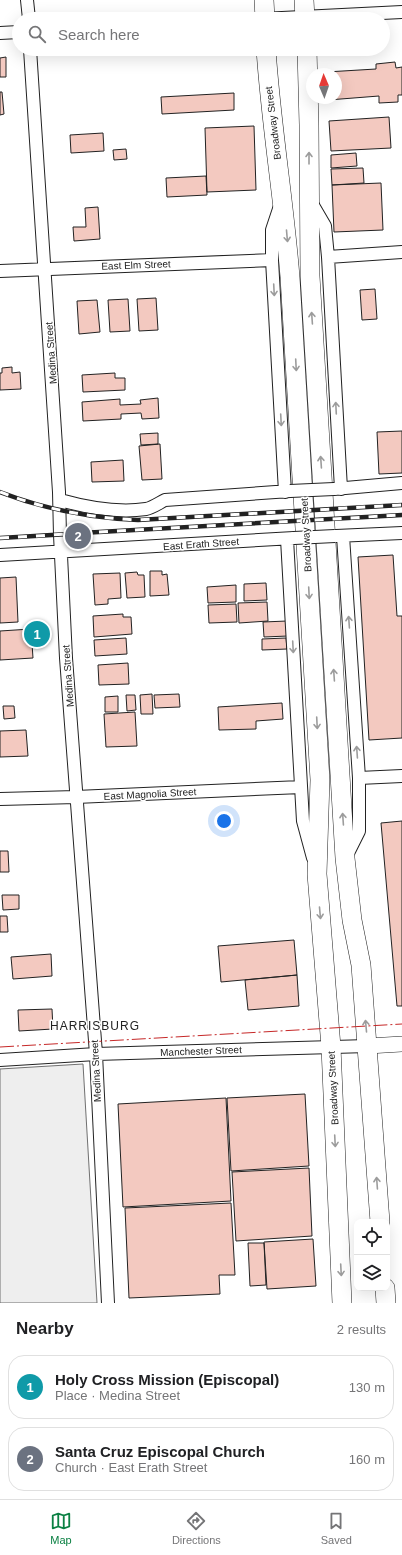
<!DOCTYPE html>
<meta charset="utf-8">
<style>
:root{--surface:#fff;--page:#f2f2f2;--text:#202124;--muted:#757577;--line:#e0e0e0;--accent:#0b8043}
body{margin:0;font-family:Helvetica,sans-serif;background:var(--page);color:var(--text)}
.controls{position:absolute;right:12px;bottom:12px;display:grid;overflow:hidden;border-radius:8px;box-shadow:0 4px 16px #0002}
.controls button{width:36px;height:36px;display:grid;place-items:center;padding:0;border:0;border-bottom:1px solid var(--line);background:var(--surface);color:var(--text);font:20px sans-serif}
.compass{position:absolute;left:306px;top:68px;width:36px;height:36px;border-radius:50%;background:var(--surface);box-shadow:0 4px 16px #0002;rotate:358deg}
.you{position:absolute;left:224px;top:821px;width:14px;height:14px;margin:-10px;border:3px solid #fff;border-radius:50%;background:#1a73e8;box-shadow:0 0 0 6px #1a73e833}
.badge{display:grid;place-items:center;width:26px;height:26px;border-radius:50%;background:var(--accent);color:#fff;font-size:13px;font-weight:700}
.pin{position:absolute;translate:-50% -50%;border:2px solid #fff;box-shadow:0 1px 4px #0006}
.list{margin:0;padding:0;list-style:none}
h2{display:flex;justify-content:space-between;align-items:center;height:52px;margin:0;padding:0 16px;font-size:17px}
h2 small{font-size:13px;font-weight:400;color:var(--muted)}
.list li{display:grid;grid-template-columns:26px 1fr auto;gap:12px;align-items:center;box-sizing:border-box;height:64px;margin:0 8px 8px;padding:0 8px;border:1px solid var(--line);border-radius:16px}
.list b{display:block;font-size:15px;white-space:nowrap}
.list p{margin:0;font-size:13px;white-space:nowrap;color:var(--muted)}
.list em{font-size:13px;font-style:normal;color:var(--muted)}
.icon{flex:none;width:22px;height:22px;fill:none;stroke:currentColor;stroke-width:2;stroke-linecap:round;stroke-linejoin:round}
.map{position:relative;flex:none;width:402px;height:1303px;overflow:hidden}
.search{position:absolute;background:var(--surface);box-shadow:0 4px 16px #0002;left:12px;right:12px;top:12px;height:44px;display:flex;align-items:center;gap:10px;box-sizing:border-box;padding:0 14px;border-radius:22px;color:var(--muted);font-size:15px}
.sheet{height:196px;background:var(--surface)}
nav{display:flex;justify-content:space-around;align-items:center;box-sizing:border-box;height:56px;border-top:1px solid var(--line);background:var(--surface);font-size:11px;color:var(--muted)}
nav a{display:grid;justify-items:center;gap:2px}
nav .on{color:var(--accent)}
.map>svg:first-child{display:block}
.green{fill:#eee;stroke:#6f6f6f}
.building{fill:#f3c9c0;stroke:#222}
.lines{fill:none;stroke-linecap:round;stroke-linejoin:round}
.minor-casing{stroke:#222;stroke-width:14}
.tertiary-casing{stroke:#222;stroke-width:16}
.primary-casing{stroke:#222;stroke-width:20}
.minor{stroke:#fff;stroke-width:12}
.tertiary{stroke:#fff;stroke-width:15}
.primary{stroke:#fff;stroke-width:19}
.rail-casing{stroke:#222;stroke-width:4.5}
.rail{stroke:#fff;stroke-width:3;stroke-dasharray:9;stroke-linecap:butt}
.minor-bridge-casing{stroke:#222;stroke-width:14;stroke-linecap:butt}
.minor-bridge{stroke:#fff;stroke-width:12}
.power{stroke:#c62828;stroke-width:1;stroke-dasharray:14 3 2 3;stroke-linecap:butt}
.oneway{stroke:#9c9c9c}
.labels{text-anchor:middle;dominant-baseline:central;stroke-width:3;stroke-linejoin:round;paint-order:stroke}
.street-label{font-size:10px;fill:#222;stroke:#fff}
.quarter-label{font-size:12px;letter-spacing:1px;fill:#222;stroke:#fff}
</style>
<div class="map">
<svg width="402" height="1303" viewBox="0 0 402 1303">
<rect width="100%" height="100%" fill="#fff"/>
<path class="green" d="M83,1064l14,239h-97v-234z"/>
<path class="building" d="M6,57v20h-6v-19z
M395,62l1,6 6,-1v28h-4v7l-19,1v-7l-51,4 -1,-2h9v-24h-10v-2l50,-3v-5z
M0,92h2l2,22 -4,1z
M234,93v17l-72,4 -1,-17z
M389,117l2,31 -60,3 -2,-30z
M254,126l2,64 -49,2 -2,-64z
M103,133l1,18 -33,2 -1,-18z
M126,149l1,10 -13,1 -1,-10z
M356,153l1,13 -26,2v-13z
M363,168l1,15 -32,2 -1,-16z
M206,176l1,19 -40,2 -1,-19z
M381,183l2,47 -49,2 -2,-47z
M98,207l2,32 -26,2 -1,-14h13l-1,-19z
M375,289l2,30 -15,1 -2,-30z
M156,298l2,32 -19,1 -2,-32z
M128,299l2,32 -20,1 -2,-32z
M97,300l3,32 -21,2 -2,-33z
M12,367v6l8,-1 1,17 -21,1v-17h2v-5z
M115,373v5h10v12l-42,2 -1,-17z
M158,398l1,20 -17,1 -1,-6 -20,1v5l-38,2 -1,-19 38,-3v6l21,-1 -1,-4z
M402,431v42l-23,1 -2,-42z
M158,433v11l-17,1 -1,-11z
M160,444l2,35 -20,1 -3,-34z
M123,460l1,21 -32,1 -1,-20z
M393,555l4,61h5v122l-33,2 -11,-183z
M150,571h12v4l5,-1 2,21 -19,1z
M137,572l1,3h6l1,22 -18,1 -2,-25z
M120,573l1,25 -13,1v5l-13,1 -2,-31z
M16,577l2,45 -18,1v-45z
M266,583l1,17 -23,1v-17z
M236,585v17l-28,1 -1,-16z
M267,602l1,19 -29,2 -1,-20z
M236,604l1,18 -28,1 -1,-18z
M123,614v3h8l1,17 -38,3 -1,-21z
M287,621l1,15 -24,1 -1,-15z
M31,629l2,29 -33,2v-29z
M126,638l1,16 -32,2 -1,-16z
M286,638l1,11 -25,1v-11z
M128,663l1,21 -30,1 -1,-20z
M152,694l1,20h-12l-1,-19z
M179,694l1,13 -25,1 -1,-13z
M126,695h9l1,15 -9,1z
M118,696v16h-13v-15z
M282,703l1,16 -27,2v8l-37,1 -1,-23z
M3,706h11l1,12 -11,1z
M135,712l2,34 -31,1 -2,-33z
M26,730l2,26 -28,1v-26z
M402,821v185h-5l-16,-183z
M0,851h8l1,21h-9z
M2,895h17v14l-16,1z
M0,916h7l1,16h-8z
M294,940l3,35 -76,7 -3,-36z
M51,954l1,22 -39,3 -2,-22z
M297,975l2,31 -51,4 -3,-30z
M52,1009l1,20 -34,2 -1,-21z
M305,1094l4,72 -78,5 -4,-73z
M226,1098l5,103 -108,6 -5,-103z
M309,1168l3,68 -76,5 -4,-69z
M231,1203l4,72h-16l1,19 -91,4 -4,-90z
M313,1239l3,47 -49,3 -3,-47z
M248,1243h16l2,42 -16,1z"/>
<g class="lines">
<defs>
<path id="minor" d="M27,0l2,19
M262,19l140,-7
M0,33l19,-1
M30,49l29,443 1,43 6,123 30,396 12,249
M311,202l14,24 3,31 13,232
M280,206l-8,24v30l13,232
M328,257l74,-5
M0,271l272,-11
M334,489l68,-6
M60,500c25,7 59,13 86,9 6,-1 13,-6 19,-9l125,-9
M336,536l66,-3
M343,536l16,242v53l-12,24
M287,539l16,282 10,37
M0,555l294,-17
M359,778l43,-2
M0,799l76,-2 225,-10
M0,1060l96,-6 272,-8"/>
<path id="tertiary" d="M368,1046l34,-2"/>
<path id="primary" d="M264,0l1,19
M304,0l1,19
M266,49c5,76 18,152 24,228l30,503 -3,94 14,173 11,256
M307,49l2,76 1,151 35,582 7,62 9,45 19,257
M385,1288l1,15"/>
</defs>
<use href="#minor" class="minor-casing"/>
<use href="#tertiary" class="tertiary-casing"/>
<use href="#primary" class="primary-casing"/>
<use href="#minor" class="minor"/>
<use href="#tertiary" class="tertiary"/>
<use href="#primary" class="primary"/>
<defs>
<path id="rail" d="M0,492c44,17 90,26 138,28l264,-15
M81,533l321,-18
M0,538l86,-5"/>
</defs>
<use href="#rail" class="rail-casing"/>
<use href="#rail" class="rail"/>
<defs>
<path id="minor-bridge" d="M290,491l44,-2
M294,538l41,-2"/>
</defs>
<use href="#minor-bridge" class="minor-bridge-casing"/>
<use href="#minor-bridge" class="minor-bridge"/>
<path class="power" d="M0,1047l402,-23"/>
</g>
<defs><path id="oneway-shaft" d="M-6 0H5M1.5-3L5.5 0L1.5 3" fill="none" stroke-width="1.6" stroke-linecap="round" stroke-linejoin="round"/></defs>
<g class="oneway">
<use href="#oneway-shaft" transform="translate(309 158) rotate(-90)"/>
<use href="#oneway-shaft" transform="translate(287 236) rotate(85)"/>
<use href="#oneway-shaft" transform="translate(274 290) rotate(87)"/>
<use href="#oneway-shaft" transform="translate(312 318) rotate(-94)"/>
<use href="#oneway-shaft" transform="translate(296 365) rotate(87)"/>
<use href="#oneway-shaft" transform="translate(336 408) rotate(-93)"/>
<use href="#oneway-shaft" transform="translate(281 420) rotate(87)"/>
<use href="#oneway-shaft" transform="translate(321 462) rotate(-94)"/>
<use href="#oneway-shaft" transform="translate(309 593) rotate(87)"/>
<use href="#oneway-shaft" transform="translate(349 622) rotate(-94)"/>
<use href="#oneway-shaft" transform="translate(293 647) rotate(87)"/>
<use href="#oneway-shaft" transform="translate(334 675) rotate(-94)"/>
<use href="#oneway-shaft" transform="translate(317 723) rotate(87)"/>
<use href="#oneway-shaft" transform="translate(357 752) rotate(-94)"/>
<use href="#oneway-shaft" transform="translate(343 819) rotate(-94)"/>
<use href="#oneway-shaft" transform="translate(320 913) rotate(85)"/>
<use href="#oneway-shaft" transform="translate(366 1026) rotate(-95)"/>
<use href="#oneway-shaft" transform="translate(335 1141) rotate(87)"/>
<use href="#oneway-shaft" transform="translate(377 1183) rotate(-94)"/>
<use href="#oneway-shaft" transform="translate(341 1270) rotate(87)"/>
</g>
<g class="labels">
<g class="street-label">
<text transform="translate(273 123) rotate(-97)">Broadway Street</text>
<text transform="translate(136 265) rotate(-2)">East Elm Street</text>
<text transform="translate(51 353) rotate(-94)">Medina Street</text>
<text transform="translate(306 535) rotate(-93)">Broadway Street</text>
<text transform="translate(201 544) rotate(-4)">East Erath Street</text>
<text transform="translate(68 676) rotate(-94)">Medina Street</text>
<text transform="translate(150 794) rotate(-3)">East Magnolia Street</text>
<text transform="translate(201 1051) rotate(-2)">Manchester Street</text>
<text transform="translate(96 1071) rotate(-93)">Medina Street</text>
<text transform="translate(333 1088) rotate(-93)">Broadway Street</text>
</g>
<g class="quarter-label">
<text x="95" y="1026">HARRISBURG</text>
</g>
</g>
</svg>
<div class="controls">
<button><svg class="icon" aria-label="locate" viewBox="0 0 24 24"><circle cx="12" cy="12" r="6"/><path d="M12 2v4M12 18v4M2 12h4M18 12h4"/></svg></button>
<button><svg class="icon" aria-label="layers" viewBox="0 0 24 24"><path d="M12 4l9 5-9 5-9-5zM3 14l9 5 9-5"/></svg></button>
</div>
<svg class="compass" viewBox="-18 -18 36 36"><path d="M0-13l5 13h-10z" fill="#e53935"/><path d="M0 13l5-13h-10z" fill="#757577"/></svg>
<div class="you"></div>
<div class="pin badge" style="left:37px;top:634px;background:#0f9aa8">1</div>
<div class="pin badge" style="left:78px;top:536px;background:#6b7280">2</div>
<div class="search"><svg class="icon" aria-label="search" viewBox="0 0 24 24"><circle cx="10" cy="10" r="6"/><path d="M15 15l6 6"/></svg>Search here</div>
</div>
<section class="sheet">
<h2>Nearby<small>2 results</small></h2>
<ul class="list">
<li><span class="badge" style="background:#0f9aa8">1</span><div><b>Holy Cross Mission (Episcopal)</b><p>Place · Medina Street</p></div><em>130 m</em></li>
<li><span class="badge" style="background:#6b7280">2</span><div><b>Santa Cruz Episcopal Church</b><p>Church · East Erath Street</p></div><em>160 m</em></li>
</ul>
</section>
<nav>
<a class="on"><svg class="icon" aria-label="map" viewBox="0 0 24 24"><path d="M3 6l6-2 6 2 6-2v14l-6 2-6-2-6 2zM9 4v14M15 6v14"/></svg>Map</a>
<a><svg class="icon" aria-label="directions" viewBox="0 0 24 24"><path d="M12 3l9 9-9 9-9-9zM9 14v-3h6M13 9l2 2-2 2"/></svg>Directions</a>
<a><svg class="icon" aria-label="saved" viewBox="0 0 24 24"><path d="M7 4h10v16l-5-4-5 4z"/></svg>Saved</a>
</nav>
